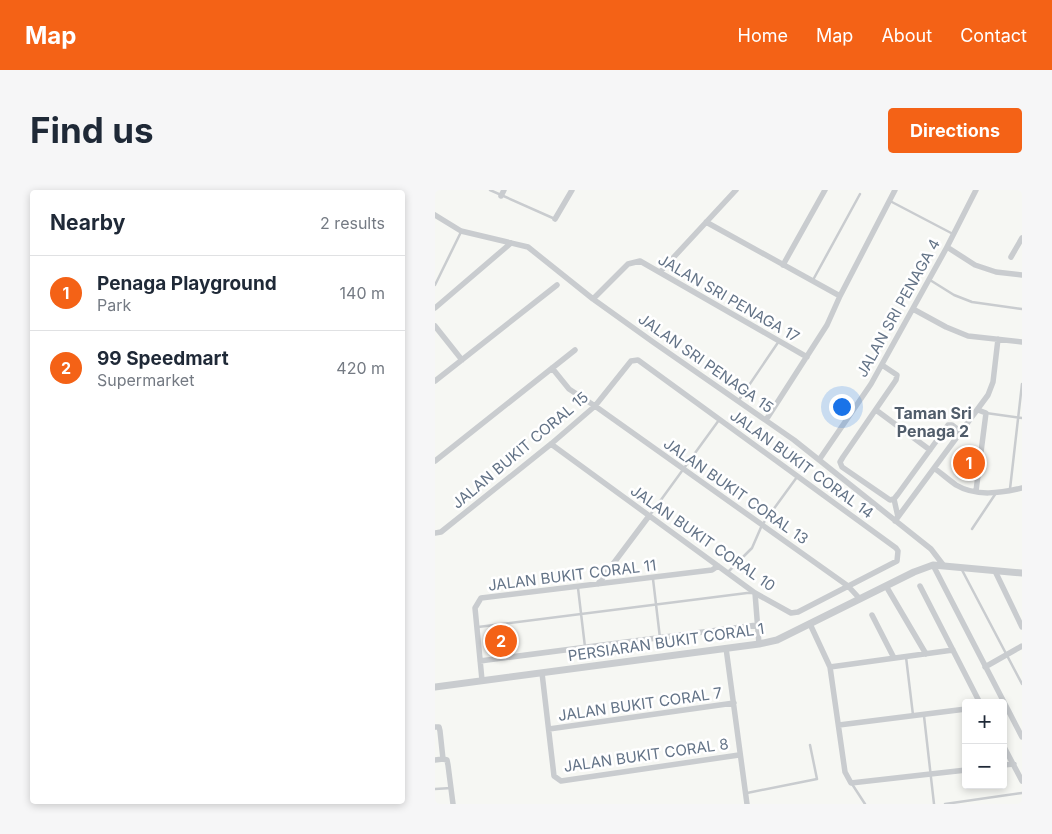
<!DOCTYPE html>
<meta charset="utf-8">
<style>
:root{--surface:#fff;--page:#f6f6f7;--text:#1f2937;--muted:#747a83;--line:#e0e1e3;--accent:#f46216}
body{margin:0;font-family:Inter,sans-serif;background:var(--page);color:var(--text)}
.controls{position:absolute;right:15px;bottom:15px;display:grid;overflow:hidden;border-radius:5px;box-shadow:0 2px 8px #0003}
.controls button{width:45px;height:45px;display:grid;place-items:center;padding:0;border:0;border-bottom:1px solid var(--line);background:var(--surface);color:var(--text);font:25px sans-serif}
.you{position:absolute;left:406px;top:216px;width:18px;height:18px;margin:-12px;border:4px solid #fff;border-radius:50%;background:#1a73e8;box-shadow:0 0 0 8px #1a73e833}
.badge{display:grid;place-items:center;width:32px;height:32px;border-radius:50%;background:var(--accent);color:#fff;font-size:16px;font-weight:700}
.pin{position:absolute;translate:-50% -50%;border:2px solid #fff;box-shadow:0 1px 5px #0006}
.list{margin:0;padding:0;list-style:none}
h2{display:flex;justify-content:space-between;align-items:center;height:65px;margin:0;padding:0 20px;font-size:21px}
h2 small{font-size:16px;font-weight:400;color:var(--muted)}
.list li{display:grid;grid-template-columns:32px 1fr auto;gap:15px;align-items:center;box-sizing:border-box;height:75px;padding:0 20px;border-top:1px solid var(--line)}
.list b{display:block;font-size:19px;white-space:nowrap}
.list p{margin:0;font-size:16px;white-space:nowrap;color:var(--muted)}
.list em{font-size:16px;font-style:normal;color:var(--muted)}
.map{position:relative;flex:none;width:587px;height:614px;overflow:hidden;border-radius:5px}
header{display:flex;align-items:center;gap:30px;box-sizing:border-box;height:70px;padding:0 25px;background:var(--accent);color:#fff}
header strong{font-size:24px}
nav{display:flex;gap:28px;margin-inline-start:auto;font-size:18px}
.intro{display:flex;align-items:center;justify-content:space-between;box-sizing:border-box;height:120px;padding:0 30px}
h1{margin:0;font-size:35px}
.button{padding:12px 22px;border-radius:5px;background:var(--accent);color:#fff;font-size:18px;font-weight:700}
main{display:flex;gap:30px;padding:0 30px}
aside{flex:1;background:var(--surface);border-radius:5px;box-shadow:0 2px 8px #0003}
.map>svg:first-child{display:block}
.green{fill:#d6dfd3}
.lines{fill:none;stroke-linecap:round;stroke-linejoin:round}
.service{stroke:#c9cccf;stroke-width:2.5}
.minor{stroke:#c9cccf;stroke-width:5.5}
.tertiary{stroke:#c9cccf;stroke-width:7}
.labels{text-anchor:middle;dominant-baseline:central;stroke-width:5;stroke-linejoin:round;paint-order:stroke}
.street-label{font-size:15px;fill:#637387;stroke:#fff}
.neighbourhood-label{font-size:16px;font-weight:bold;fill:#515d6b;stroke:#fff}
</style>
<header>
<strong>Map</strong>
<nav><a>Home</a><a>Map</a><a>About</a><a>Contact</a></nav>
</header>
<div class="intro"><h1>Find us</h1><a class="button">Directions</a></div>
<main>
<aside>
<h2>Nearby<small>2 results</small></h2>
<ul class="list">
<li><span class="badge">1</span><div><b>Penaga Playground</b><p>Park</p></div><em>140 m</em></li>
<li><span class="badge">2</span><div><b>99 Speedmart</b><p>Supermarket</p></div><em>420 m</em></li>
</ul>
</aside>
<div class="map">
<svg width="587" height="614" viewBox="0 0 587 614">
<rect width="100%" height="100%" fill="#f6f7f3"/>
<path class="green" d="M532,266l8,4 -2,11 -11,-4z"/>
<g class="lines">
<path class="service" d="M55,0l65,29
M455,11l63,33
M378,90l47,-86
M495,90l24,15 18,7 50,7
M0,95l26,-53
M304,210l40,-59
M551,223l36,5
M575,299l12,-105
M215,325l69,-95
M537,339l24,-36
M527,380l60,114
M292,383l25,-25 10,-23 35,-48
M218,389l7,59
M143,398l7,59
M43,437l269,-34h6
M471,467l7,58
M489,526l10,88
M417,594l13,20
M0,599l16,-1
M312,603l70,-14 -7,-34
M510,614l77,-11"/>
<path class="minor" d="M66,6l3,-6
M0,25l26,16 67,16 65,52 60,43 141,98 137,109 13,17
M120,29l17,-29
M271,32l134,74
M512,57l28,18 21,7 26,3
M576,67l11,-19
M348,75l42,-75
M225,82l76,-82
M158,109l35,-35 12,-3 167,96
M0,118l76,-65
M478,119l33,18 22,9 54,6
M0,136l27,34
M447,175l15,10 -1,5 -53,77 -3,5 2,5 48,33 4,-1 4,-5 50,-69h4l9,7
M117,178l17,21 26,17 253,180 12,13
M0,191l122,-96
M441,220l54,40
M331,230l61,-95 13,-29 55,-106
M384,270l52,-76 76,-137 29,-57
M0,271l140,-111
M499,278c7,5 15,12 22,17 20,12 45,8 66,3
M541,301l10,-78 -8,-3
M459,309l4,18
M460,331l93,-126 5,-13 5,-43
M0,343l6,-1 110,-88 44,-38 36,-45 7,-1 258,188 2,3 -1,10 -99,51 -7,1 -36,-20 -204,-149
M498,375l89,172
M560,381l27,56
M163,394l51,-68
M451,396l40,68
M485,396l60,117
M320,403l4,51
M437,425l22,43
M375,434l20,43 15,105 6,11 115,-13
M291,458l21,156
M45,471l277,-36
M395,477l123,-17
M550,477l37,-21
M107,483l12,103 7,5 178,-26
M47,490l-7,-72 6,-10 231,-28 6,-4
M404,535l127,-16
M0,537h4l1,4 3,28 4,1 1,5 5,39
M114,539l185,-26
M568,555l19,36
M0,570l8,-1
M568,575l11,-1"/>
<path class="tertiary" d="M0,497l324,-43 18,-4 137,-68 19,-7 89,8"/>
</g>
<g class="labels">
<g class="street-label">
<text transform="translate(294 108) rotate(30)">JALAN SRI PENAGA 17</text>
<text transform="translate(463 118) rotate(-61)">JALAN SRI PENAGA 4</text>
<text transform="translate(271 173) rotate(35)">JALAN SRI PENAGA 15</text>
<text transform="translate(85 260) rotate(-40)">JALAN BUKIT CORAL 15</text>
<text transform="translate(367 274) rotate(36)">JALAN BUKIT CORAL 14</text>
<text transform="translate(301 301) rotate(35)">JALAN BUKIT CORAL 13</text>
<text transform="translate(268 348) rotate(35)">JALAN BUKIT CORAL 10</text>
<text transform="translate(137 385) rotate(-7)">JALAN BUKIT CORAL 11</text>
<text transform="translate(231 452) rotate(-8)">PERSIARAN BUKIT CORAL 1</text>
<text transform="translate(205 514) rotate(-8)">JALAN BUKIT CORAL 7</text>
<text transform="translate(211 565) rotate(-8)">JALAN BUKIT CORAL 8</text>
</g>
<g class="neighbourhood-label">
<text x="498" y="223">Taman Sri<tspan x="498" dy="18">Penaga 2</tspan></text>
</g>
</g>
</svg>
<div class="controls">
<button>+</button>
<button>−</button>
</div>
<div class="you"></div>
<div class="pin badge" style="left:534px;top:273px">1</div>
<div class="pin badge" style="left:66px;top:451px">2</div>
</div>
</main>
